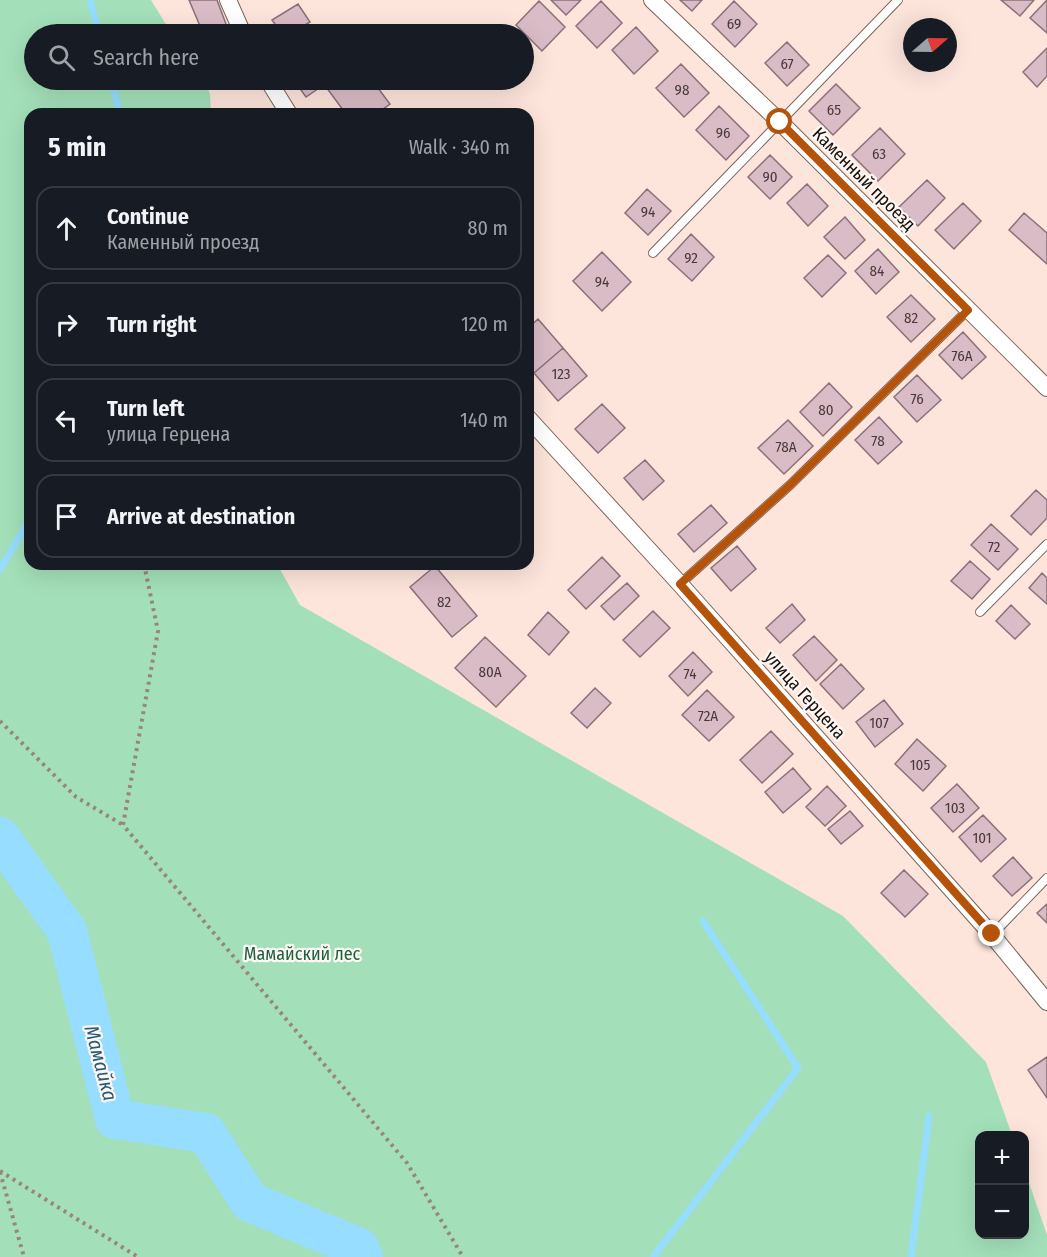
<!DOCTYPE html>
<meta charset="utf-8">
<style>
:root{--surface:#171b24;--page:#242831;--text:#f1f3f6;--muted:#9ea1a6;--line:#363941}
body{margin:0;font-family:"Fira Sans Condensed",sans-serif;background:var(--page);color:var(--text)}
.controls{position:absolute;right:18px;bottom:18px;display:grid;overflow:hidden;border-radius:12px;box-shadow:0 6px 24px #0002}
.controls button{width:54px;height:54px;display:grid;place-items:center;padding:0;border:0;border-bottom:2px solid var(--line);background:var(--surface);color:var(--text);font:30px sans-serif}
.compass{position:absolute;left:903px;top:18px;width:54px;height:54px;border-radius:50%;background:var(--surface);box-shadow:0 6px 24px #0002;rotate:70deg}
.stop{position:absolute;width:18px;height:18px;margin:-14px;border:4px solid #b45309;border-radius:50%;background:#fff}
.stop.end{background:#b45309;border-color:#fff;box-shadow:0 2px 6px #0008}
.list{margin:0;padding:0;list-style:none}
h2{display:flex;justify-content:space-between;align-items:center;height:78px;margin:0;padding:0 24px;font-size:26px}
h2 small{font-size:20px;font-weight:400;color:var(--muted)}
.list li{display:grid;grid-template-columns:39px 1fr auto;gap:18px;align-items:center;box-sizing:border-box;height:84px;margin:0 12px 12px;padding:0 12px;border:2px solid var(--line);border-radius:18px}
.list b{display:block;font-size:22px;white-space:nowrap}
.list p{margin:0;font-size:20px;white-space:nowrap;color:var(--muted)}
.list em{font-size:20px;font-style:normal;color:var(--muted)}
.icon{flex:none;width:33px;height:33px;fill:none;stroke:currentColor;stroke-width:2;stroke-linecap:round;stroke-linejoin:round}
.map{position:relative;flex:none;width:1047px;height:1257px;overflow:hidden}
.search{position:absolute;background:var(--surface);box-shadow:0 6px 24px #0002;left:24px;top:24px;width:510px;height:66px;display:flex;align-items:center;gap:15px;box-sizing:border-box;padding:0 21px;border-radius:33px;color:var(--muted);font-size:22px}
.panel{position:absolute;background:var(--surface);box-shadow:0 6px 24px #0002;left:24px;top:108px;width:510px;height:462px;border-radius:18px}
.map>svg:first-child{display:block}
.green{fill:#a3e0b9}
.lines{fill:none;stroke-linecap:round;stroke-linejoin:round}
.stream{stroke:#96ddff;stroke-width:7}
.river{stroke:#96ddff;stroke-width:40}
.building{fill:#dabcc6;stroke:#8b7079;stroke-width:1.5}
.service-casing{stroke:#7c6357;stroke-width:10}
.minor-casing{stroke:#7c6357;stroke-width:18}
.path{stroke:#97857e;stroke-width:4;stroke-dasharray:3 4.5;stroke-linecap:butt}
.service{stroke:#fff;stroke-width:8}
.minor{stroke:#fff;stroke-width:16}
.route{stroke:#b45309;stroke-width:8}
.labels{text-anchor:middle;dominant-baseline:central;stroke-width:4.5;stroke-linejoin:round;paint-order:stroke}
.number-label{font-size:15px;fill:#493a3a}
.street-label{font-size:18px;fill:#190f0b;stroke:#fdf7f4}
.park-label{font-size:18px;fill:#1d623d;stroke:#fdf7f4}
.water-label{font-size:20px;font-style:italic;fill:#255c73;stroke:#fdf7f4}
</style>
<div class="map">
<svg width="1047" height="1257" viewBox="0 0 1047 1257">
<rect width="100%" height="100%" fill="#fde5db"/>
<path class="green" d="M0,0h151l21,34h-138v46h171l5,14 1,20h-181v450h247l23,41 543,311 143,146 26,73 -32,1v98h44l1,-63 22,64v22h-1047z"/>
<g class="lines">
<path class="stream" d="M90,0l9,34
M111,80l9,34
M0,569l30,-50
M653,1257l145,-189 -95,-147
M911,1257l18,-141"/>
<path class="river" d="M0,837l67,94 48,188 91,14 44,69 109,46 4,9"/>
</g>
<path class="building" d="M189,0h28l9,24 -23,9z
M551,0h30l-15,15z
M680,0h22l-10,11z
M1001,0h33l-14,16z
M1047,0v33l-17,-15z
M539,1l26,26 -23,24 -26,-26z
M601,1l21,22 -25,25 -21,-22z
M734,1l23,23 -22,23 -23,-23z
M298,4l12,18 -20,12h-8l-10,-14z
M636,27l22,24 -24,23 -22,-24z
M787,42l22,23 -22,21 -22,-23z
M1047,48v28l-10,11 -14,-15z
M681,64l28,29 -25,24 -28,-29z
M294,80h32l2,2 -22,15z
M336,80h36l18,24 -14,10h-30l-20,-27z
M836,84l24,24 -27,27 -24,-24z
M719,106l30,30 -23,24 -30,-30z
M880,128l25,26 -27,27 -26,-26z
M770,155l22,22 -22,22 -22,-22z
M927,180l18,18 -27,28 -19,-19z
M807,184l21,22 -20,20 -21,-23z
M647,189l24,22 -23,24 -23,-22z
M963,203l18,18 -27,28 -19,-19z
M1024,213l23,20v31l-38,-34z
M845,217l20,23 -20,19 -21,-22z
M691,234l23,23 -22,24 -24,-22z
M878,249l21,23 -23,22 -21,-23z
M602,252l29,30 -29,29 -29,-30z
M828,255l18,18 -24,24 -18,-19z
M911,295l24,24 -24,23 -24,-25z
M538,319l25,29 -29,25 -6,-8v-37z
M963,332l23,25 -24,22 -23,-24z
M563,348l24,28 -29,25 -24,-28z
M917,375l24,25 -24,22 -23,-25z
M829,383l23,24 -29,29 -23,-24z
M602,404l23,24 -27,25 -23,-24z
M879,417l23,25 -24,22 -23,-24z
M788,420l25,26 -29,28 -26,-26z
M645,460l19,21 -21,19 -19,-22z
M1036,490l11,10v18l-16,17 -20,-19z
M711,505l16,18 -33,29 -16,-18z
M991,524l27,25 -20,21 -27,-25z
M737,546l19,23 -25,22 -20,-23z
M602,557l18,19 -34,33 -18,-19z
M970,561l20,18 -18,20 -21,-18z
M435,566l42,50 -25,21 -42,-50z
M1042,573l5,5v26l-18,-16z
M627,583l12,13 -25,24 -13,-14z
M792,604l13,16 -25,23 -14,-15z
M1011,605l19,19 -15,15 -19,-18z
M653,611l17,17 -30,29 -17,-17z
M548,612l21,20 -20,23 -21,-20z
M814,636l23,24 -21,21 -23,-26z
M485,637l41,39 -30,31 -41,-39z
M693,652l19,20 -24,24 -19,-20z
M841,664l23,25 -21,20 -23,-25z
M595,688l16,15 -24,25 -16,-15z
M707,690l27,27 -25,24 -27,-26z
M884,700l19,24 -28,23 -19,-25z
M771,731l22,23 -31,29 -22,-23z
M917,739l29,27 -23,25 -28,-27z
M793,768l18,21 -28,24 -18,-21z
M957,784l22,24 -26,24 -22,-24z
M827,786l19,20 -21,20 -19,-19z
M850,811l13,15 -22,18 -13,-15z
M983,815l23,24 -25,23 -22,-25z
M1013,857l19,21 -20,18 -19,-20z
M904,870l24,24 -23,23 -24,-24z
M1047,904v19l-10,-10z
M1047,1057v41l-19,-28z"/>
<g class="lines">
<defs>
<path id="service" d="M653,253l245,-253
M680,584l110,-99 178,-175
M980,612l67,-68
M992,935l55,-57"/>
<path id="minor" d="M228,0l15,34
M652,0l128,122 267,266
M268,80l21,34
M528,418l152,166 312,351 55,67"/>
</defs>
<use href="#service" class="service-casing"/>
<use href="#minor" class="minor-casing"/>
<path class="path" d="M144,564l14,67 -35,194 284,338 56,94
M0,721l76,76 47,28
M0,1171l138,86
M0,1172l24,85"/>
<use href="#service" class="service"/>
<use href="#minor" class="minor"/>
</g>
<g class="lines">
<path class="route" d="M780,122l188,188 -178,175 -110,99 312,350"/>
</g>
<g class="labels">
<g class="number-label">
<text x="734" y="24">69</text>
<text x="787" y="64">67</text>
<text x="682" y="90">98</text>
<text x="834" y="110">65</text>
<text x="723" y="133">96</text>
<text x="879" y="154">63</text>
<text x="770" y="177">90</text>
<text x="648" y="212">94</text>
<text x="691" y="258">92</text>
<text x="877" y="271">84</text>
<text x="602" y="282">94</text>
<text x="911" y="318">82</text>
<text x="962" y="356">76А</text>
<text x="561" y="374">123</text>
<text x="917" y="399">76</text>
<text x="826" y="410">80</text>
<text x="878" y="441">78</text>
<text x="786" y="447">78А</text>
<text x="994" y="547">72</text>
<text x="444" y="602">82</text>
<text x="490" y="672">80А</text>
<text x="690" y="674">74</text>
<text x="708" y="716">72А</text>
<text x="879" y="723">107</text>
<text x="920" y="765">105</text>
<text x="955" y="808">103</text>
<text x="982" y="838">101</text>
</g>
<g class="street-label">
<text transform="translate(864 179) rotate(45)">Каменный проезд</text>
<text transform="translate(805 695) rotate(48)">улица Герцена</text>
</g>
<g class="park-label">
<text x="302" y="954">Мамайский лес</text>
</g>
<g class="water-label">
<text transform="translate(101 1063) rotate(75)">Мамайка</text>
</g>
</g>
</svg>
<div class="controls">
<button>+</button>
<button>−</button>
</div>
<svg class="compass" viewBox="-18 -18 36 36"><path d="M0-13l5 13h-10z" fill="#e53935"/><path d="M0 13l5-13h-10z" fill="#9ea1a6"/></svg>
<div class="stop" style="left:780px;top:122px"></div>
<div class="stop end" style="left:992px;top:934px"></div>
<div class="search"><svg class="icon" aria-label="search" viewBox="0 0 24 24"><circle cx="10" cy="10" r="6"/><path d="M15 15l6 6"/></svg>Search here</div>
<section class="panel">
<h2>5 min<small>Walk · 340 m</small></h2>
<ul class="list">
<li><svg class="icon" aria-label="ahead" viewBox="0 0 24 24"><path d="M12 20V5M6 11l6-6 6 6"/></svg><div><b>Continue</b><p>Каменный проезд</p></div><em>80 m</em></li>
<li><svg class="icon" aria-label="right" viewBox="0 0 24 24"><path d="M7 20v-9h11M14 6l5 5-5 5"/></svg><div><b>Turn right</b></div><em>120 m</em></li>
<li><svg class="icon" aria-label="left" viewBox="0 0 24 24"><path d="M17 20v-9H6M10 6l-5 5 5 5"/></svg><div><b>Turn left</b><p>улица Герцена</p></div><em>140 m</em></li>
<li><svg class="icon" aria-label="arrive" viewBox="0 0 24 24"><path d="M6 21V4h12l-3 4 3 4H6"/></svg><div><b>Arrive at destination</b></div></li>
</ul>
</section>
</div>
